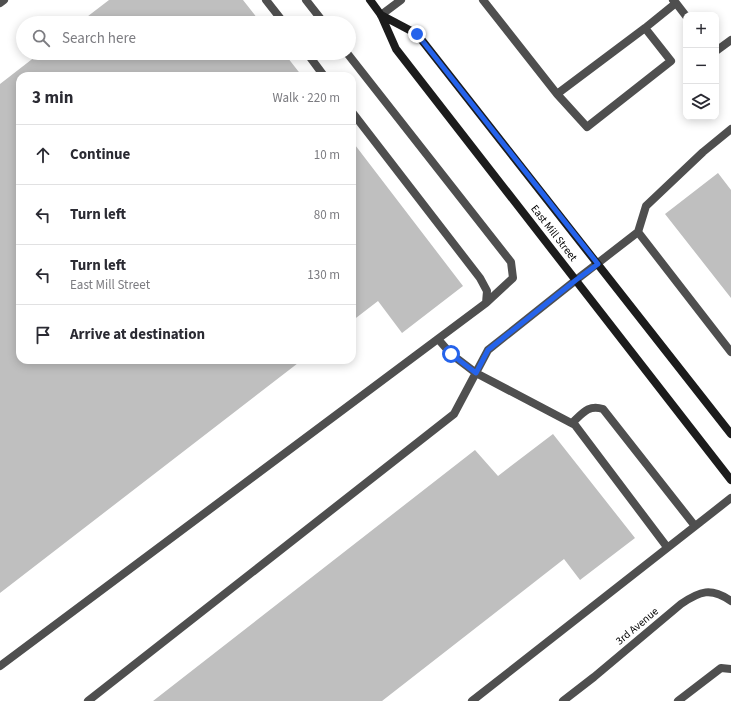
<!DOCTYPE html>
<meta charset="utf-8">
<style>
:root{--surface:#fff;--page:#f7f7f7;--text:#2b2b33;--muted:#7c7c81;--line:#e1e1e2}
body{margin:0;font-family:"Source Sans 3",sans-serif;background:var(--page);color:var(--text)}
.controls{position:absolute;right:12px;top:12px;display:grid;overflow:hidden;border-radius:8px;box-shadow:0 2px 10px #0003}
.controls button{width:36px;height:36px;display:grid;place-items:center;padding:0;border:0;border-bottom:1px solid var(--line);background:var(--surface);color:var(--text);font:20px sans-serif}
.stop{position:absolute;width:12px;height:12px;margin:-9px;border:3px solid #2563eb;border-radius:50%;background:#fff}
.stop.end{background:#2563eb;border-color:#fff;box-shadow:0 1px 4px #0008}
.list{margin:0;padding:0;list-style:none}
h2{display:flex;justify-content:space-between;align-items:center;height:52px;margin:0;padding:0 16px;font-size:17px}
h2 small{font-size:13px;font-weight:400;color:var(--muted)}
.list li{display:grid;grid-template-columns:26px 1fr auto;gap:12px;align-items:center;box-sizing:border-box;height:60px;padding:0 16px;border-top:1px solid var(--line)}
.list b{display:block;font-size:15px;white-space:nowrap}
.list p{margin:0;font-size:13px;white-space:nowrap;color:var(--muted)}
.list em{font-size:13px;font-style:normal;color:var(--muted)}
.icon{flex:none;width:22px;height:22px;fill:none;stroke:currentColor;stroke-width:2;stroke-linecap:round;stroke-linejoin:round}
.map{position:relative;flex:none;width:731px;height:701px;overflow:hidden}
.search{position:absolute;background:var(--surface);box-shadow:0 2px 10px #0003;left:16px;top:16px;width:340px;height:44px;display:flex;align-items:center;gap:10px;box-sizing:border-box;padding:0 14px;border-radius:22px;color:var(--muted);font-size:15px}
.panel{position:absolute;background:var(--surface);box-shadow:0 2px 10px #0003;left:16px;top:72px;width:340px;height:292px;border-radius:12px}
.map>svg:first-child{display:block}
.building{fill:#bfbfbf}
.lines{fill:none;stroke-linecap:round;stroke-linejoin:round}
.service{stroke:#4f4f4f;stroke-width:8}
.secondary{stroke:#1c1c1c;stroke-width:8}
.route{stroke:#2563eb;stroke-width:5}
.labels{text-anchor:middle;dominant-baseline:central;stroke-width:3;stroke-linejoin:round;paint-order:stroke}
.street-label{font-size:11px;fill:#000;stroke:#fff}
</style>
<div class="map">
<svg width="731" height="701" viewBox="0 0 731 701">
<rect width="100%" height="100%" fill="#fff"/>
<path class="building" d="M109,0h134l18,23h-182z
M40,53h244l18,23h-282v284h282l-302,233v-509z
M352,141l111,145 -61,47 -24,-32 -26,20z
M718,173l13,17v108l-66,-84z
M553,434l82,104 -55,42 -16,-21 -182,142h-229l322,-251 23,26z"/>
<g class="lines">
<path class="service" d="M266,0l18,23
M306,0l18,23
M483,0l74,94 30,33 84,-66 -26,-33 31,-25 -3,-3
M0,3l4,-3
M676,3l10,13
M381,15l20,-15
M716,51l15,-11
M307,53l17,23
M347,53l164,209 2,16 -27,25
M557,94l88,-66
M638,232l8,-26 57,-54 28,-23
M438,339l13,15 25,19 99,52 92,122
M572,423c10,-9 16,-19 31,-14l92,117
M0,666l486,-363 1,-12 -7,-13 -128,-166
M88,701l366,-287 34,-64 88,-70 62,-48 93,120
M472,701l259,-203
M563,701l31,-24 87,-73c19,-13 30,-17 50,-3
M678,701l43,-33 10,1"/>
<path class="secondary" d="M370,0l11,15 15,34 335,431
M381,15l36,19 314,400"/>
</g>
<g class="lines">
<path class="route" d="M417,34l181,230 -22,16 -88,70 -12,23 -25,-19"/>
</g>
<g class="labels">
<g class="street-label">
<text transform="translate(554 233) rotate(52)">East Mill Street</text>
<text transform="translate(637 626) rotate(-40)">3rd Avenue</text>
</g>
</g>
</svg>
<div class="controls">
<button>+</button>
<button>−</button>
<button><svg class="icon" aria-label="layers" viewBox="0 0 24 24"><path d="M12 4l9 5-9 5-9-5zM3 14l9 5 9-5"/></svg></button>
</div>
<div class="stop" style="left:451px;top:354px"></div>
<div class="stop end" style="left:417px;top:34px"></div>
<div class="search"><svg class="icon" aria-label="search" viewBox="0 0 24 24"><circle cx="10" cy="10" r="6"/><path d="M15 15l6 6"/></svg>Search here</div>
<section class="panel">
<h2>3 min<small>Walk · 220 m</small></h2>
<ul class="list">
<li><svg class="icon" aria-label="ahead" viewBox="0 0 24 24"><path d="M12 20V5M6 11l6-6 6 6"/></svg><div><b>Continue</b></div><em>10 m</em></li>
<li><svg class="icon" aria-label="left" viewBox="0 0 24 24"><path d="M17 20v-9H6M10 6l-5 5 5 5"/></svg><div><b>Turn left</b></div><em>80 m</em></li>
<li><svg class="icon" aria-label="left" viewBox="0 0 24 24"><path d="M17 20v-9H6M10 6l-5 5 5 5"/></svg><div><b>Turn left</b><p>East Mill Street</p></div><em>130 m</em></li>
<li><svg class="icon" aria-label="arrive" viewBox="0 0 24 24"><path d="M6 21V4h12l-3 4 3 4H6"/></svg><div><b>Arrive at destination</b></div></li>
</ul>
</section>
</div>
